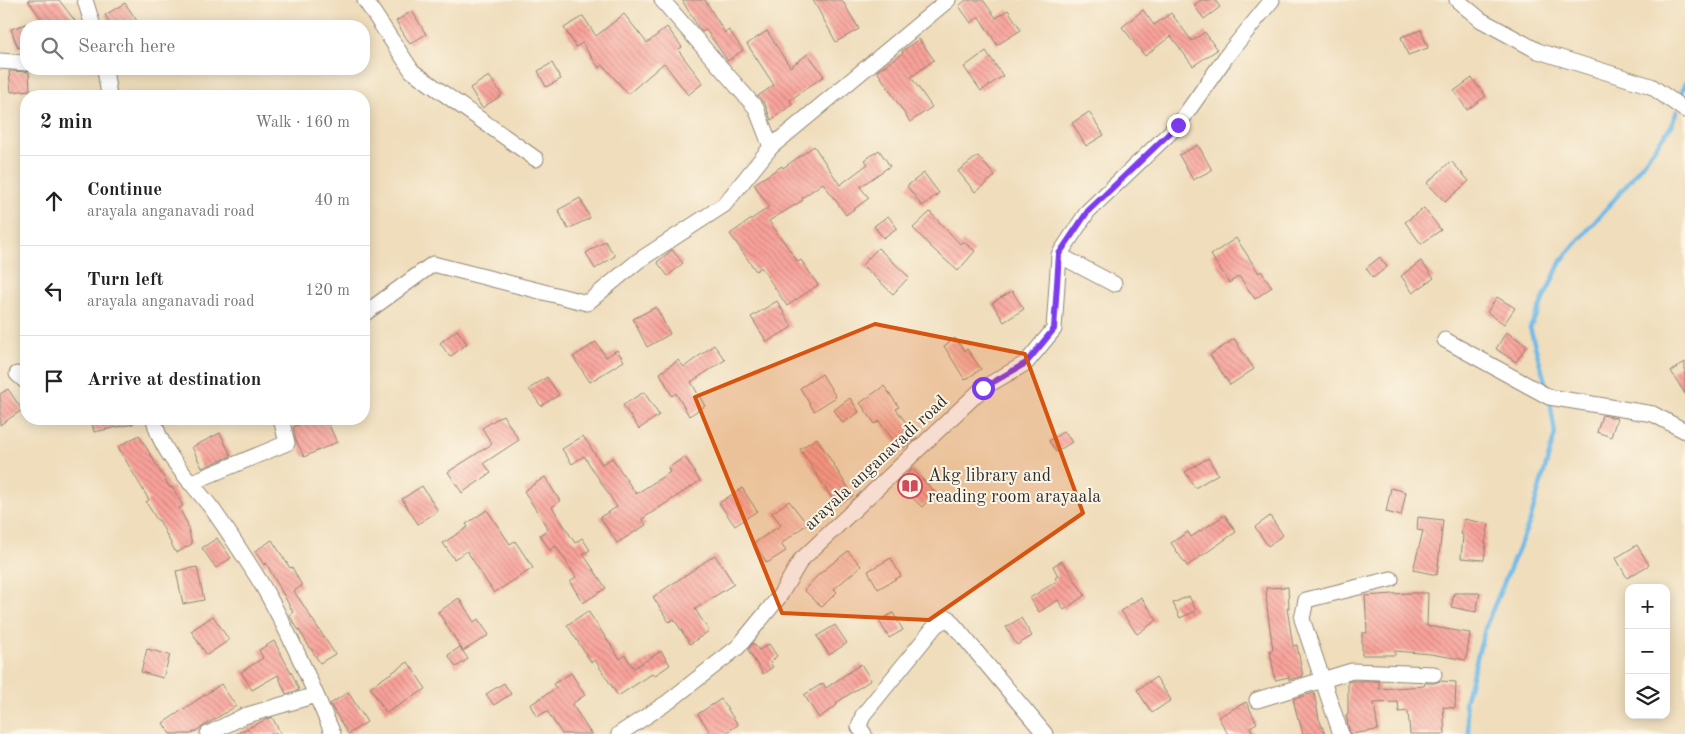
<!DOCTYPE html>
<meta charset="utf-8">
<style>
:root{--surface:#fff;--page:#f6f6f6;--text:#222;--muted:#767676;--line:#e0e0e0}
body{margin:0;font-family:"Old Standard TT",serif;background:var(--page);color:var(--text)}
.controls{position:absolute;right:15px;bottom:15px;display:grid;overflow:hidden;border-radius:10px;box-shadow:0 2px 12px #0003}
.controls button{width:45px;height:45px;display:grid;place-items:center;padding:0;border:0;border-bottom:1px solid var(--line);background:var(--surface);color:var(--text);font:25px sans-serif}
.stop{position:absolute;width:15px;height:15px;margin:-11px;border:4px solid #7c3aed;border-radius:50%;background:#fff}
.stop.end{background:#7c3aed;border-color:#fff;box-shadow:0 1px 5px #0008}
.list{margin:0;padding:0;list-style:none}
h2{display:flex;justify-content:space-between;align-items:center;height:65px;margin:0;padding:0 20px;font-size:21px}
h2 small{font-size:16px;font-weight:400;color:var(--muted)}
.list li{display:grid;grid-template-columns:32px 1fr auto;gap:15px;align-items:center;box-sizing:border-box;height:90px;padding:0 20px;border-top:1px solid var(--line)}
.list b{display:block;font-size:19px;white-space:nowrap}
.list p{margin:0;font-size:16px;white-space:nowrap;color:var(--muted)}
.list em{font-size:16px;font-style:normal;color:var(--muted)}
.icon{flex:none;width:28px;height:28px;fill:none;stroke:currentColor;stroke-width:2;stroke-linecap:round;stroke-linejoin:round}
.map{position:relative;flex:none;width:1685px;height:734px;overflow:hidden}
.search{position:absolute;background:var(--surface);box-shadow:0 2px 12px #0003;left:20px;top:20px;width:350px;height:55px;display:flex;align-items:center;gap:12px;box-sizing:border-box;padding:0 18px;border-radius:20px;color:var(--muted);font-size:19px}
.panel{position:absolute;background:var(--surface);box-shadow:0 2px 12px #0003;left:20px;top:90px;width:350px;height:335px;border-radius:20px}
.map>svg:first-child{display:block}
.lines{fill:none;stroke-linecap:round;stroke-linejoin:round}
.stream{stroke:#6ebae7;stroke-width:4.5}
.building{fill:url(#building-back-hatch)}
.minor-casing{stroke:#8d8473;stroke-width:17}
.minor{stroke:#fff;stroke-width:15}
.route{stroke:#7c3aed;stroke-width:6}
.marked{fill:#d5540f;fill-opacity:0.2;stroke:#d5540f;stroke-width:4;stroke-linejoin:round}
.labels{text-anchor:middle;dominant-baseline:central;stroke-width:4;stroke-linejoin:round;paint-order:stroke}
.street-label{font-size:18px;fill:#2b2b2b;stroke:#fcf5e5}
.poi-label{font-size:18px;fill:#2b2b2b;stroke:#fcf5e5;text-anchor:start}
</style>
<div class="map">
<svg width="1685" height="734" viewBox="0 0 1685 734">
<defs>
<pattern id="building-back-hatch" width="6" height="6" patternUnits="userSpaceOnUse" patternTransform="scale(1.25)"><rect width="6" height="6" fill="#f9a29a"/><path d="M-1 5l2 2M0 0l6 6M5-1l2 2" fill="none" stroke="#ca847e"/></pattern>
</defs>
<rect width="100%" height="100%" fill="#fcf5e5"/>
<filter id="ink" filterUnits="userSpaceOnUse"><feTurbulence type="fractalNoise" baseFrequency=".02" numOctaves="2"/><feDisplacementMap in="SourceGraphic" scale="10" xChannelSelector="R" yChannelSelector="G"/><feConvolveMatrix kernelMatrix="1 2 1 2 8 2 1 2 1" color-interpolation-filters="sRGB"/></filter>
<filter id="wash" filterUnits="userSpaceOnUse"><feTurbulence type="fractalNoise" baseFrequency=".0096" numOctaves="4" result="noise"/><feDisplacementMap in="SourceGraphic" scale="20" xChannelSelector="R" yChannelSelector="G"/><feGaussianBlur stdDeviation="1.12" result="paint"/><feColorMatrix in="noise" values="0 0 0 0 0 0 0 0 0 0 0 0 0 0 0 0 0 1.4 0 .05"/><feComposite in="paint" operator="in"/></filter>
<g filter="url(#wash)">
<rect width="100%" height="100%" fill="#efddbb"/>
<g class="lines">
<path class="stream" d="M1681,96l4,-13
M1548,392l-18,-64 31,-67 64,-74 46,-61 6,-15
M1469,734l-4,-32 21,-77 44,-104 25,-87 -5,-34"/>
</g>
<g id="blocks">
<path class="building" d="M28,0h31l20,26h-33z
M682,0h23l20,33 4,-3 14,20 -15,11 -22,-31 -4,2 -2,-2z
M813,0h29l17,29 -23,13z
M966,0h17l13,18 12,-8 13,20 -24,15 -18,-28 -8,6 -12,-17z
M1201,0h14l5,7 -16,12 -10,-14z
M125,3l12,18 -9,5h-16l-7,-11z
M1143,10l11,15 17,-12 21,28 13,-9 12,18 -24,16 -22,-30 -26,20 -23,-29z
M412,11l14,23 -16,10 -14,-23z
M624,14l23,29 20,-16 15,20 -4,3 25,33 -15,12 -24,-32 -36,31 -25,-29 -4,3 -17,-25 -6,4 -12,-19 19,-12 13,20z
M26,24v21l-8,3 -7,-19z
M1421,30l7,18 -20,7 -7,-18z
M767,31l23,36 18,-13 16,22 -34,24 3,4 -22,16 -6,-16 -7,-8 16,-11 -27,-41z
M919,39l15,21 -23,17 21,30 -22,15 -33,-51 26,-18 -1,-2z
M986,51l17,25 -22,15 -17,-24z
M552,63l9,16 -15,8 -8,-16z
M9,71l20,1 1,18 -19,2z
M489,76l13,19 -20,13 -12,-20z
M1472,78l14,18 -19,14 -13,-19z
M1089,112l15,23 -18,11 -14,-23z
M1198,145l14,25 -19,10 -14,-25z
M814,146l26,39 28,-21 -3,-4 14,-10 11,16 -30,21 9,11 -23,17 -23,-32 -21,15 1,2 -34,21 29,41 3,-2 17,25 -31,21 -26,-39 -5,4 -26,-37 39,-27 -15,-23 28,-18 1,2z
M978,156l17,20 -20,16 -17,-21z
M1451,161l18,20 -24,21 -18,-19z
M924,173l15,20 -17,13 -15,-20z
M580,198l10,20 -22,11 -10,-19z
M1424,208l17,22 -20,14 -16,-22z
M930,212l30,32 3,-3 12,10 -17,20 -27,-24 -18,-19z
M888,216l9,12 -14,10 -9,-12z
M1236,238l23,35 2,-2 11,16 -17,12 -16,-23 -10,7 -18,-28z
M605,241l10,15 -20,13 -9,-16z
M878,248l31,29 -16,17 -31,-29z
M672,250l11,13 -15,13 -11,-14z
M1380,257l7,10 -14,11 -7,-10z
M1421,261l13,17 -21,15 -12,-17z
M1012,291l12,18 -20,13 -12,-19z
M1497,297l18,11 -11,16 -17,-12z
M777,301l15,26 -25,15 -16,-25z
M656,307l14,27 -23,13 -14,-28z
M457,330l10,14 -17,13 -10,-14z
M1506,332l21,13 -11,17 -20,-13z
M955,338l10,13 2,-2 14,20 -16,11 -21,-34z
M1234,339l20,30 -24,16 -20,-30z
M596,342l10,15 11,-7 7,11 -34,21 -17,-25z
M714,345l11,15 -34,22 14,24 -16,10 -13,-23 -4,3 -12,-23 18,-13 6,7z
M1685,362v32l-14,-23z
M822,374l14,23 -22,14 -14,-23z
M547,377l12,18 -18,11 -12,-17z
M884,386l15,21 -3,2 21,29 -16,12 -22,-29 -4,3 -15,-21z
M8,389l14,21 -22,15v-31z
M644,392l15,23 -20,14 -16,-24z
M850,398l9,14 -16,11 -9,-13z
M503,415l16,25 -35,23 7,10 -29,20 -14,-21 44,-28 -10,-16z
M1602,415l15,3 -6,19 -14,-5z
M91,419h41l1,5 -39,8z
M311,419h15l11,23 -33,15 -8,-17 -3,-13z
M1064,431l8,11 -16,10 -7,-11z
M220,433l11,23 -29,12 -10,-21z
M139,435l31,53 2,-1 11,19 -4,2 8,15 5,21 -16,9 -17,-33h-2l-11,-18 3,-2 -31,-53z
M583,436l19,28 10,-6 24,36 34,-22 -2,-4 17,-11 15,24 -58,38 4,6 -29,18 -17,-26 17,-10 -33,-51 -12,8 -10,-15z
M817,438l36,58 -16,10 -37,-57z
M1208,458l10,16 -23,14 -10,-16z
M912,469l24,24 -14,14 -24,-23z
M545,477l15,24 -8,6 23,36 7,-5 8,12 -7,4 23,34 -23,15 -13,-21 6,-5 -20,-31 -6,4 -10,-15 8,-6 -24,-38z
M422,486l16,25 -20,13 -16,-25z
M742,488l15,23 -22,15 -16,-23z
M1391,488l15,4 -5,24 -15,-4z
M789,501l18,23 -26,20 5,7 -19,12 -13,-20 27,-18 -9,-12z
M487,510l23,34 5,-3 18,27 -39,25 -27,-42 -13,8 -11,-16 25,-16 -2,-3z
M1225,515l11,17 -49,34 -16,-23 17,-11 3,5z
M1270,516l13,19 -15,11 -13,-19z
M1418,517l25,3 -6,55 -24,-5 10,-39 -6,-1z
M1464,519l25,5 -4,19h1l-2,17 -23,-2 2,-23 -2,-1z
M217,538l14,20 -15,10 -14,-20z
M272,540l18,28 2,-1 10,19 -8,5 41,63 -15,9 -29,-45 -2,-3 4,-3 -27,-49 -2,2 -9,-14z
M1637,545l12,20 -22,13 -11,-20z
M848,551l13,15 -27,23 3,3 -15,15 -18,-17 14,-15z
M715,555l19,29 -39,25 14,22 -19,13 -16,-25 -5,3 -16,-25z
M891,558l10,18 -23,13 -10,-18z
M1062,561l23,34 -21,15 -6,-10 -19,12 -9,-14 27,-17 -2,-3 3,-2 -5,-10z
M197,567l7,33 -21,4 -7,-33z
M1288,587l1,21h-2l6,38 4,-1 6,31 -14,4v-3l-14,3 -5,-30h3l-6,-43 -1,-19z
M1408,593h20l-1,33 43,7 -4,27 -35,-6 -36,-3v4h-33v-22h5l-2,-37z
M1454,593h26l-4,19 -25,-5z
M1189,596l7,15 -16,7 -7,-15z
M1141,597l16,23 -20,14 -16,-23z
M459,598l15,24 4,-3 11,16 -26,16 -25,-39z
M588,611l32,48 5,-4 9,13 27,-17 9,14 -16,11 -2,-2 -34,22 -23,-36 -4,2 -24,-37z
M893,613l10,17 -14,8 -10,-17z
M213,616l16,24 -22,15 -16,-24z
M1021,618l11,18 -15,9 -11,-18z
M835,625l12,18 -18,12 -12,-19z
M274,641l19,35 6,14 -13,4 -8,-19 -26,15 -11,-18 22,-14 -4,-8z
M753,643l6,7 10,-6 8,12 -7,7 3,4 -10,7 -15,-24z
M460,647l8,12 -12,8 -8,-12z
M147,649l23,6 -7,23 -22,-6z
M408,662l18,27 -40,24 -16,-26z
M861,664l10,16 -35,23 1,2 -18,13 -15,-23 19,-12 3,5z
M571,673l14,22 -13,9 19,30h-29l-15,-23 -10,6 -7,-12 26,-17 -3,-4z
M1156,677l15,23 -19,13 -15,-23z
M1351,681h28v8l45,-3 1,-3h9l6,-2 16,1 -1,26 -12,-1 2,27h-35l-2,-23 -9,1 -1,-10 -24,1 4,27 -28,4 -4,-18 2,-1v-33z
M504,683l7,11 -17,11 -8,-11z
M221,684l15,22 -45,28h-21l-7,-11z
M348,692l19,30 -19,12 -18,-30z
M1314,693l5,26 6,15h-22l-4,-15h-1l-5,-20z
M721,699l17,26 -14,9h-13l-13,-20z
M1246,702l11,21 -7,4 4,7h-26l-10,-17z
M272,717l9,17h-45l31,-15z"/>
</g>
</g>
<g filter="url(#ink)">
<use href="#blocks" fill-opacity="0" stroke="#8d8473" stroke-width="1"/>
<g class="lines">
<defs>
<path id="minor" d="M85,0l8,26
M365,0l47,71 124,88
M1457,0l24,20 57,31 113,35 34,24
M0,61l26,2
M105,69l4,27
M771,147l177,-147
M1059,255l55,29
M364,314l69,-50 154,39 51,-42 86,-56 47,-58 -15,-39 -94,-108
M1445,340l104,57 104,17 32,17
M17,374l9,8
M154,419c6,34 39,64 59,91 17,24 33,49 48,73 28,48 50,100 72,151
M190,483l97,-40 -6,-24
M1257,700l95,-29 82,3
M208,734l36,-18 72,-21
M619,734l49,-32 70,-55 41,-50 22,-37 182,-172 43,-25 28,-34 5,-74 29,-44 90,-86 50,-71 44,-54
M864,734l-5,-7 4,-12 73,-90 12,-7 97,116
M1341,734l-39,-115 4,-19 85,-21"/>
</defs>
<use href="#minor" class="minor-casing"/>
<use href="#minor" class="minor"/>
</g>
</g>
<g class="lines" filter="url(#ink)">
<path class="route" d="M983,388l43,-25 28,-34 5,-75 29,-43 90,-86"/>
</g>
<path class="marked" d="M875,324l150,30 58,159 -154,107 -147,-7 -87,-216z"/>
<defs>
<symbol id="library-ring" viewBox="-11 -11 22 22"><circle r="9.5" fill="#fcf5e5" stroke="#d1495b" stroke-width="1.5"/><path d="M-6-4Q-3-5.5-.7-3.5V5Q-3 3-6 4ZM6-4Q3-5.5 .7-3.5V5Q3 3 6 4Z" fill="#d1495b"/></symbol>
</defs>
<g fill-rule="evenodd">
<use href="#library-ring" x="896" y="472" width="28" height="28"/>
</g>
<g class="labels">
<g class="street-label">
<text transform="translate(876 463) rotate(-43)">arayala anganavadi road</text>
</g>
<g class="poi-label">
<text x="928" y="476">Akg library and<tspan x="928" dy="21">reading room arayaala</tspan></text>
</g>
</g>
</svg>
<div class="controls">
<button>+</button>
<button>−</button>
<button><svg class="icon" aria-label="layers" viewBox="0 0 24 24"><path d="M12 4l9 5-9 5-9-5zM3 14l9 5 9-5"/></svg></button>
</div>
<div class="stop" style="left:983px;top:388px"></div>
<div class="stop end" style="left:1178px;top:125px"></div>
<div class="search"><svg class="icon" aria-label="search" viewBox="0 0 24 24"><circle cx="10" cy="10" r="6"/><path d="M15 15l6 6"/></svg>Search here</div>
<section class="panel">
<h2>2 min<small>Walk · 160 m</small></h2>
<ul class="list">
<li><svg class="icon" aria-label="ahead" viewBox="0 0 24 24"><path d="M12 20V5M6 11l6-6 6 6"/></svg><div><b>Continue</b><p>arayala anganavadi road</p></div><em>40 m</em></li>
<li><svg class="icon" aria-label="left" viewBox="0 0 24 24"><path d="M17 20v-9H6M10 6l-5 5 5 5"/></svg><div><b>Turn left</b><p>arayala anganavadi road</p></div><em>120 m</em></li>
<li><svg class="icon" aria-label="arrive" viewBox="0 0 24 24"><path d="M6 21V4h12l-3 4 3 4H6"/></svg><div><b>Arrive at destination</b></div></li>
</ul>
</section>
</div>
